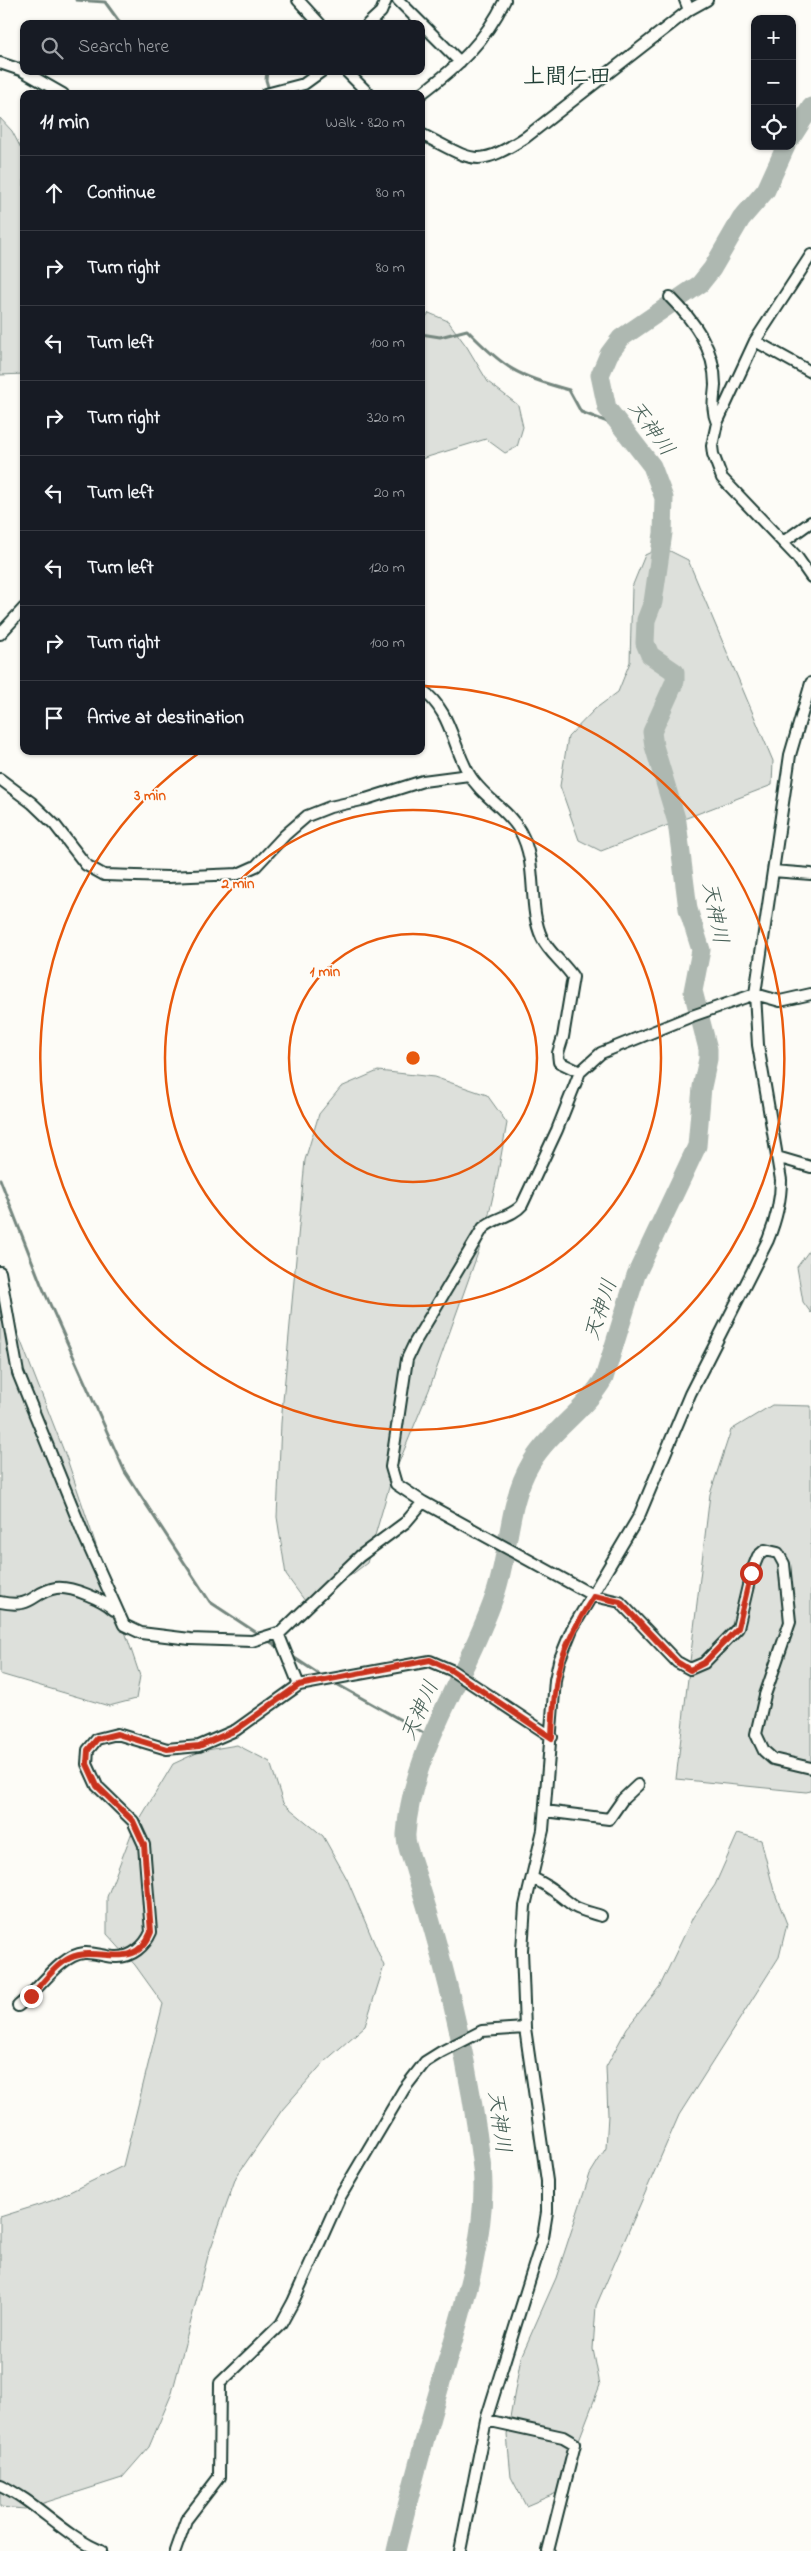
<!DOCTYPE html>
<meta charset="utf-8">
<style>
:root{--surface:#171b24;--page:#20242c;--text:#f1f3f6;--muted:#9ea1a6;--line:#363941}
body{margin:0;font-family:"Indie Flower","Klee One",sans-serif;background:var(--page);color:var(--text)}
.controls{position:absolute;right:15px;top:15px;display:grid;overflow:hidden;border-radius:10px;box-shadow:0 1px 4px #0004}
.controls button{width:45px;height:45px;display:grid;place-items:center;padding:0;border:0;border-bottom:1px solid var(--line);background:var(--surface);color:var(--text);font:25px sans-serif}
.stop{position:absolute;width:15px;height:15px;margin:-11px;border:4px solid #c8321e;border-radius:50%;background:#fff}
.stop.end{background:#c8321e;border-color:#fff;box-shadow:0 1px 5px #0008}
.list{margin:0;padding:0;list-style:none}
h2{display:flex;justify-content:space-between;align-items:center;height:65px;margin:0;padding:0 20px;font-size:21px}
h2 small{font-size:16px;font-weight:400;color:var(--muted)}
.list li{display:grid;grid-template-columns:32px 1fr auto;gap:15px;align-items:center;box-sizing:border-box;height:75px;padding:0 20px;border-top:1px solid var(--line)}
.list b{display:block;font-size:19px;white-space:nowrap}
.list em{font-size:16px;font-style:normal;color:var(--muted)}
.icon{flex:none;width:28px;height:28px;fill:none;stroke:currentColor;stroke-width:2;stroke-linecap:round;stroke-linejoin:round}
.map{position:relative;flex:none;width:811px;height:2551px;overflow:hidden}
.search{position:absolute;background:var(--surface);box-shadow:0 1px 4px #0004;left:20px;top:20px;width:405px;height:55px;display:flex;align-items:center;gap:12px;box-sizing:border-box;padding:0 18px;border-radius:10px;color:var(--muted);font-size:19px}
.panel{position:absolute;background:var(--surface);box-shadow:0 1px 4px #0004;left:20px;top:90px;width:405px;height:665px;border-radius:10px}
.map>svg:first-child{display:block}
.green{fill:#dde0db;stroke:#7e8e88}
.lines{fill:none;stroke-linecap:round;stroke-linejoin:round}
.stream{stroke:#75877f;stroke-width:3}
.river{stroke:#aeb8b1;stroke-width:19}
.minor-casing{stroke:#1f3d34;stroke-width:14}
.minor{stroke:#fdfcf7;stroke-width:10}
.route{stroke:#c8321e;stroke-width:6}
.ring{fill:none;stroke:#e8590c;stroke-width:2.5}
.labels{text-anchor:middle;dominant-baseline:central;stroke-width:4;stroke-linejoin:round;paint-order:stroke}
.water-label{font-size:21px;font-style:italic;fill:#435c53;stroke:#fdfcf7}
.quarter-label{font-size:22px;font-weight:bold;fill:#1f3d34;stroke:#fdfcf7}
.centre{fill:#e8590c;stroke:#fdfcf7;stroke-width:2.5}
.ring-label{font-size:15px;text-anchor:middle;font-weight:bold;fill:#e8590c;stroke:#fdfcf7;stroke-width:4;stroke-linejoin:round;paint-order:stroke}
</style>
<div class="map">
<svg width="811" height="2551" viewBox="0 0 811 2551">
<rect width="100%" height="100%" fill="#fdfcf7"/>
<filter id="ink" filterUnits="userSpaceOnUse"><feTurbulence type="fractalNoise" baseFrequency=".02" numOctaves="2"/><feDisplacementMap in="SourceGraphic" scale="10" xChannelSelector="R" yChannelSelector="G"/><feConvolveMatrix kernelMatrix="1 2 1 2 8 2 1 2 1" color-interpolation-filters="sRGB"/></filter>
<g filter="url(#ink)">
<path class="green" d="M0,118l12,13 12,23v220l-24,1z
M429,313l19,8 19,26 21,35 30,23 5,22 -6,20 -12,6 -19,-14 -65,20v-135z
M662,547l26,13 85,201 -1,24 -171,66 -22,-11 -19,-54 8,-49 27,-28 23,-17 12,-30 2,-75 13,-32z
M378,1071l56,6 53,18 20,28 -10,55 -13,58 -55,154 -39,94 -23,79 -33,25 -29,13 -19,-26 -9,-58 4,-94 24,-263 14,-46 22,-27z
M811,1248v65l-8,-11 -6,-35z
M0,1288l67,171 73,217 -4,23 -27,7 -109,-32z
M772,1405l39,1v385l-5,1 -130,-13 34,-285 21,-64z
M237,1745l33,17 13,41 40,33 24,43 37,87 -19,60 -41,36 -42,48 -46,67 -28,79 -36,137 -23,54 -27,31 -97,31 -25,-2v-290l51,-16 72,-35 40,-162 -28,-39 -28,-31v-37l25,-65 41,-68 28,-13z
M738,1833l23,7 13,51 13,33 -8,33 -100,158 -83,191 -3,43 7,36 -41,107 -33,14 -15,-29 -4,-42 14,-78 35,-79 34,-104 16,-26 2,-33 -2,-48 21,-39 33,-42 33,-69 22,-32z"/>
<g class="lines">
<path class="stream" d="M76,0l29,2 16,22
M267,71l-1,9 3,10
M421,334l19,3 27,-7c38,39 50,46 102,60l12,22 24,9 20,12
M0,1179l41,105 84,188 85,130 50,33
M266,1639l15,10
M290,1655l35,23
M333,1682l98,55"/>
<path class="river" d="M792,137l19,-30
M396,2551c13,-57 29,-113 45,-169 18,-62 48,-150 41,-214 -9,-74 -24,-148 -44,-221 -7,-26 -15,-52 -23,-77 -3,-12 -10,-25 -9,-36 6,-87 62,-159 89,-239 15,-43 12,-92 36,-132 20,-33 55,-53 73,-85l32,-103 61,-129 5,-59 6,-28v-10l-15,-58 8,-41 -13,-41 -11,-87 -23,-76 -2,-14 23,-51v-9l-25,-17 -5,-12 1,-23 7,-18 10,-69 1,-35 -12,-32 -45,-58 -7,-33 9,-21 12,-16 79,-54 12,-15 29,-50 25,-29 20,-44"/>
<defs>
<path id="minor" d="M298,0l22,24
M398,0l62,62
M685,0l4,10
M368,24l13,-12 5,-12
M0,63l21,7 42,24
M346,71l23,23
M266,94l38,-10 18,-13
M421,94c38,-29 63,-51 84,-94
M421,134c52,26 54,36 105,3l163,-127 18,-10
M811,255l-56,86 -38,82 -5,23 1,8 9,24 75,79 14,20
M670,297c24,24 45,52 45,88 -1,15 -4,24 2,38
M755,341l56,31
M783,542l28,-20
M0,634l24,-26
M421,689c31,23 30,54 48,85 12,22 39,35 51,57 19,34 7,75 22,107 7,15 22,25 31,39l-10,60 -5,16 1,9 21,10
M0,779l32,24 23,22 31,40 18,10 64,2 70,-3 18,-8 29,-31 22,-19 23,-9 36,-8 57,-18 46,-6
M773,871l38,3
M811,994l-31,7 -25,-7 -63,22 -91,37 -21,19 -23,58 -35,75c-10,12 -27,12 -39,23l-68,114 -8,17 -16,108 5,17 27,18 171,94 26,6 57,60 13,7 14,-6 34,-35 13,-55 7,-17 7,-6 13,3 6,11 6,58 -25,73 -9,39 8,17 9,8 38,9
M777,1157l34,10
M0,1272l18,101 67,165 39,87 17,8 49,6 62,2 29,-9 79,-76 46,-34 17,-20
M0,1602c35,7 31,-10 56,-14 15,-2 48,12 58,22
M278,1633l21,52
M545,1811l64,8 14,-20 15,-14
M532,1878c18,7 27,18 43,29 7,4 18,6 26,9
M18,2006c20,-15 42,-51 66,-53 10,-1 21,4 31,4 17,1 30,-11 36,-25l-7,-87 -11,-24 -36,-35 -10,-22 1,-14 9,-11 20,-5 50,15 32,-3 37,-16 63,-45 131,-24 21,9 101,67
M486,2420l77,17 12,7 -27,107
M0,2485c37,17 63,50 101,66
M175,2551l11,-31 33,-43 1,-94 61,-59 12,-22 47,-105 64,-108 21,-27 16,-10 41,-21 43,-3
M460,2551l26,-131 57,-183 4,-25v-31l-22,-153 -3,-78 3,-44 18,-76 12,-150 4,-19 13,-32 67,-113 51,-122 78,-154c8,-20 13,-38 13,-60l-23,-135 -3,-51 35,-239 21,-72"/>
</defs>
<use href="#minor" class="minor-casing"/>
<use href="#minor" class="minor"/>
</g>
</g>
<g class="lines" filter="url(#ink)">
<path class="route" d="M31,1996c11,-12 24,-31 39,-38 29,-14 64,16 81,-26l-7,-87 -11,-24 -36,-35 -10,-22 1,-14 9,-11 20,-5 50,15 32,-3 37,-16 63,-45 131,-25 21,10 101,68c2,-65 7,-87 42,-142l26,6 57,60 13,8 14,-7 34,-35 13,-55"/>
</g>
<g class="ring">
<circle cx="413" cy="1058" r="124"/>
<circle cx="413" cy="1058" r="248"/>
<path d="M423 686A372 372 0 1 1 202 751"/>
</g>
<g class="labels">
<g class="water-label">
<text transform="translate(650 429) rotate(54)">天神川</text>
<text transform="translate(714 913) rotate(79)">天神川</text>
<text transform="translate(602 1310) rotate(-72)">天神川</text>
<text transform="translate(421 1711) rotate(-66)">天神川</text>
<text transform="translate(498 2122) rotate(82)">天神川</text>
</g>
<g class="quarter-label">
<text x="567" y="78">上間仁田</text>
</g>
</g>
<circle cx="413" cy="1058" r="8" class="centre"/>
<g class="ring-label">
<text x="150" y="800">3 min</text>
<text x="238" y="888">2 min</text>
<text x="325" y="976">1 min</text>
</g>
</svg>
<div class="controls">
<button>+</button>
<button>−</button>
<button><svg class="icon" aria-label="locate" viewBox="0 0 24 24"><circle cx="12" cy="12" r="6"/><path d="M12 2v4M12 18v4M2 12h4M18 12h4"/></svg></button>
</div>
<div class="stop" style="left:751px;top:1573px"></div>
<div class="stop end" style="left:31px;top:1996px"></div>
<div class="search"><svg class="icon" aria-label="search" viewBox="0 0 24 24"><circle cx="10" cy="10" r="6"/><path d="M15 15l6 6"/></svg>Search here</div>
<section class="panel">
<h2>11 min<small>Walk · 820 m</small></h2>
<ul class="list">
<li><svg class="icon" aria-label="ahead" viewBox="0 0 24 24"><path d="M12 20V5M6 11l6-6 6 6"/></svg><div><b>Continue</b></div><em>80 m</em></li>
<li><svg class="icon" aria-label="right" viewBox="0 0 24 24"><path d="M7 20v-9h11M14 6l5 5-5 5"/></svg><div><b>Turn right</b></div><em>80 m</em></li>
<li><svg class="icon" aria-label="left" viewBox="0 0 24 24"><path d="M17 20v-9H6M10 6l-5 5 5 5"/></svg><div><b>Turn left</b></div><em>100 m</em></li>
<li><svg class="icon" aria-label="right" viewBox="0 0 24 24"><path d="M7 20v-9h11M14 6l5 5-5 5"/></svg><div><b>Turn right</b></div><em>320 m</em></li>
<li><svg class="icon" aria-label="left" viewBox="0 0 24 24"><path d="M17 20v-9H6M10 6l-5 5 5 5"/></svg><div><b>Turn left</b></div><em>20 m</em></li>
<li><svg class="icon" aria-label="left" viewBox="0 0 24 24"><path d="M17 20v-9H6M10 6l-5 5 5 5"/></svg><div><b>Turn left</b></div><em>120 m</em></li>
<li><svg class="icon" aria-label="right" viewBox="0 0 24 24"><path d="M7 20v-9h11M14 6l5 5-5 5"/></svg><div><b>Turn right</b></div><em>100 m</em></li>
<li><svg class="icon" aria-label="arrive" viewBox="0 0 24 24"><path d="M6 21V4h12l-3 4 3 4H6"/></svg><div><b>Arrive at destination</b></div></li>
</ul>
</section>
</div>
